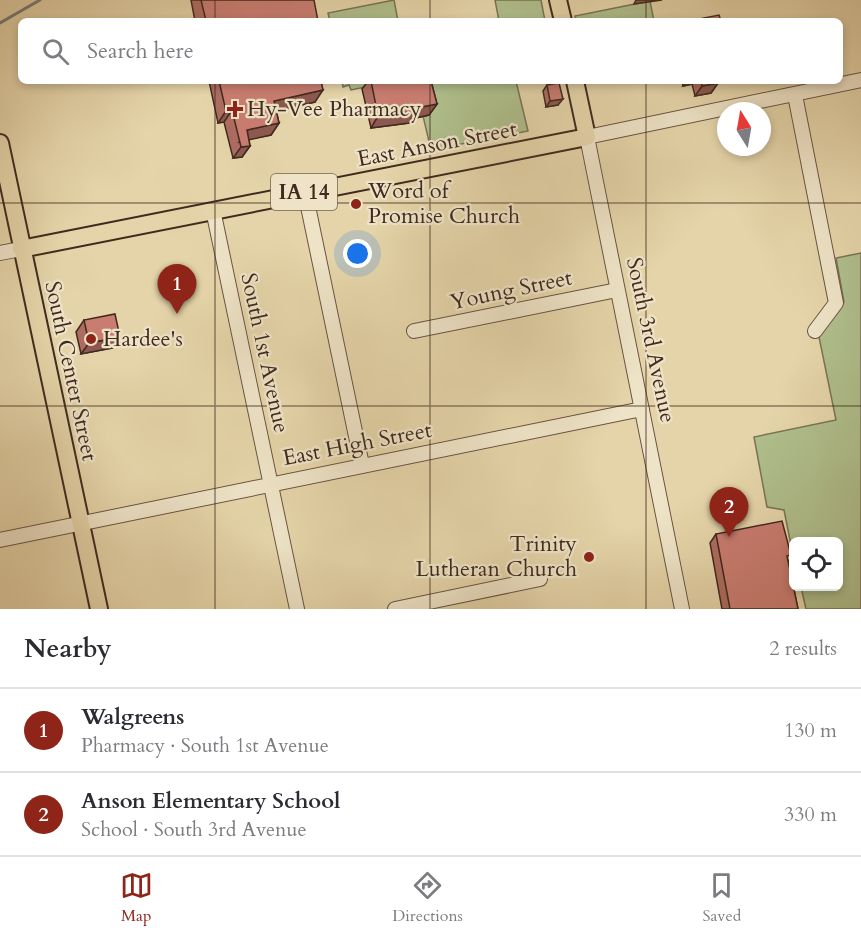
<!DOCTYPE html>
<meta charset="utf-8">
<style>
:root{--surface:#fff;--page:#f2f2f3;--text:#2b2b33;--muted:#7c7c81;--line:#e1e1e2;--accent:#8f2418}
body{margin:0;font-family:Cardo,serif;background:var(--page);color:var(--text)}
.controls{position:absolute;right:18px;bottom:18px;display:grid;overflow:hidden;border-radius:9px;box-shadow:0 3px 9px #0003}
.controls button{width:54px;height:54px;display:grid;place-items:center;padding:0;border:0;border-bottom:2px solid var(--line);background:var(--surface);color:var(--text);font:30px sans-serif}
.compass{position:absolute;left:717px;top:102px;width:54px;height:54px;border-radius:50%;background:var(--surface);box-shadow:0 3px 9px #0003;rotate:349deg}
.you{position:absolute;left:358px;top:254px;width:21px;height:21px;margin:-15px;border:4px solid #fff;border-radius:50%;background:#1a73e8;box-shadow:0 0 0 9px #1a73e833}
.badge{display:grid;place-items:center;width:39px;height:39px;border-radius:50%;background:var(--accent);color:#fff;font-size:20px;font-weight:700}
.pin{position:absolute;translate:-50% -50px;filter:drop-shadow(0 2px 3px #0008)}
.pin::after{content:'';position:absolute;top:32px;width:21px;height:18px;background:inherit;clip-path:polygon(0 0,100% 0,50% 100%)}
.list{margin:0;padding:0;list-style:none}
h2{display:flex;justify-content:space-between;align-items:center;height:78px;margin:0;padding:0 24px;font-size:26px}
h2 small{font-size:20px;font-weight:400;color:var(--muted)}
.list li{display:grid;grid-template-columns:39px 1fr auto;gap:18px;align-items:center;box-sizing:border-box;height:84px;padding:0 24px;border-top:2px solid var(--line)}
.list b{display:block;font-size:22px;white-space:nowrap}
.list p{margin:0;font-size:20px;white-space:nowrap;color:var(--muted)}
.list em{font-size:20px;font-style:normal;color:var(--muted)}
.icon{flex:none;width:33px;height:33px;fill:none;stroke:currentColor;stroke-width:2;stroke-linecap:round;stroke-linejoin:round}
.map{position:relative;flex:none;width:861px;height:609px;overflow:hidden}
.search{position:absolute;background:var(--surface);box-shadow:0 3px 9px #0003;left:18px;right:18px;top:18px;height:66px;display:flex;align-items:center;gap:15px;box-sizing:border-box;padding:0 21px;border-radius:9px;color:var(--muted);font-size:22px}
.sheet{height:246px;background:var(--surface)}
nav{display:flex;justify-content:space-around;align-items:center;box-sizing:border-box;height:84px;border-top:2px solid var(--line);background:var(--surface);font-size:16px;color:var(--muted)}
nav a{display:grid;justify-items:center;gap:3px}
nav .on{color:var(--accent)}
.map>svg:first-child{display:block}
.green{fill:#afbe8c;stroke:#787456;stroke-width:1.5}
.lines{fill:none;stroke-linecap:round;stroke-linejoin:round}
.stream{stroke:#767d78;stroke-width:3}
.minor-casing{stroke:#695442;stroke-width:16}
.major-casing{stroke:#402a1f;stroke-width:20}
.minor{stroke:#eee3c7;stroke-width:14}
.major{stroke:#e5d4a9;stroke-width:16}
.wall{fill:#ad6c61;stroke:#402a1f;stroke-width:1.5}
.shaded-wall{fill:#8d584f;stroke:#402a1f;stroke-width:1.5}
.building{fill:#c97d71;stroke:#402a1f;stroke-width:1.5}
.grid{fill:none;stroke:#402a1f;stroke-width:1.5;stroke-opacity:0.55}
.poi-dot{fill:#8f2418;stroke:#eee3c7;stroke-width:2}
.labels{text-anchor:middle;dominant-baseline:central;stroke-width:4.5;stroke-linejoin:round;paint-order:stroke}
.shield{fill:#eee3c7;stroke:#746251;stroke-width:1.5}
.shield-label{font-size:21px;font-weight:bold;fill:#402a1f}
.poi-label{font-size:22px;fill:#402a1f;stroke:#eee3c7;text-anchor:start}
.street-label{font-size:22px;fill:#402a1f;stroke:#eee3c7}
</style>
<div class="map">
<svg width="861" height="609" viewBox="0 0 861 609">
<rect width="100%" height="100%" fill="#e5d4a9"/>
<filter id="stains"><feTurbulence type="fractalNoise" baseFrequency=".00333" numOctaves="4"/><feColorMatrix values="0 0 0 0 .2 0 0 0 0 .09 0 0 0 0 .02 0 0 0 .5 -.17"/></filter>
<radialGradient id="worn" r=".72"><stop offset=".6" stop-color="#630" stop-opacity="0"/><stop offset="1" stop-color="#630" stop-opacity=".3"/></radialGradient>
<path class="green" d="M394,0l4,21h-68l-2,-8z
M495,0h46l4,21h-46z
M650,1l4,20h-78l-1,-5z
M342,81h53l-44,9 -2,-5 -6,2z
M420,81h96l12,50 -97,19 -8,-34z
M861,253v356h-55l-5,-22 37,-1v-44h-44l-1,13 -9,-45 -17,-3 -13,-70 82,-17 -17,-83 25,-35 -8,-44z"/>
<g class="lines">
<path class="stream" d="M0,23l40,-23"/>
<defs>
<path id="minor" d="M795,95l41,208 -21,28
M305,192l57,273
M213,210l84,399
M0,253l21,-4
M414,331l203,-41
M0,540l642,-131
M395,609l145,-30
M682,609l-95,-472 274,-57"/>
<path id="major" d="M558,0l5,21
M0,143l99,466
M21,249l566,-112 -12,-56"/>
</defs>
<use href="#minor" class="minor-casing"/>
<use href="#major" class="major-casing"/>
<use href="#minor" class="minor"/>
<use href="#major" class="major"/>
</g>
<path class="wall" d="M191,0h113l14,21h-123z
M209,81h114l-8,21 -39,8 3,13 -8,12 -22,4 1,7 -8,11 -9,1 -9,-36 -6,1z
M368,81h63l6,23 -8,11 -18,4 -2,4 -38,5 -9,-39z
M682,81h36v2l-7,10 -16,3 -3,-12 -9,2z
M547,85l11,20 -12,2 -3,-16z
M84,320l28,28 -31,6 -5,-22z
M716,534l72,26 10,49h-76l-12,-66z"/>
<path class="shaded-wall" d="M636,0h26l-28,4z
M687,81h7l-2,3 -9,2z
M718,83l-7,10 -16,3 7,-10z
M323,90l-8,12 -49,11 8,-12z
M563,99l-5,6 -12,2 4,-6z
M437,104l-8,11 -18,4 -2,4 -38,5 7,-12z
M232,110l-8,12 -6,1 8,-12z
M279,123l-8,12 -32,7 8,-12z
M250,146l-8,11 -9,1 8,-11z
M120,337l-8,11 -31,6 8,-11z"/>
<path class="building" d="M201,0h113l4,21h-112z
M719,15l2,6h-32z
M219,81h102l2,9 -49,11 5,22 -32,7 3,16 -9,1 -9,-37 -6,1z
M371,81h60l6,23 -21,4 1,3 -39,5z
M701,81h17v2l-16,3z
M559,83l4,16 -13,2 -3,-16z
M115,314l5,23 -31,6 -5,-23z
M782,521l9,34 -4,1 11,53h-68l-14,-75z"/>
<path class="grid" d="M215,0v21M430,0v21M646,0v21M215,81v528M430,81v528M646,81v528M0,203h861M0,406h861"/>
<g class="poi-dot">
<path d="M232 100h6v6h6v6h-6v6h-6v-6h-6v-6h6z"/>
<circle cx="356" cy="204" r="6"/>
<circle cx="91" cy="339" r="6"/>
<circle cx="589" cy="557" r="6"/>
</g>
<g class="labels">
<rect class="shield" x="271" y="174" width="66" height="36" rx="4.5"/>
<g class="shield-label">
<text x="304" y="192">IA 14</text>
</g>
<g class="poi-label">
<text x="247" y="109">Hy-Vee Pharmacy</text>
<text x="368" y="191">Word of<tspan x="368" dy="25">Promise Church</tspan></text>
<text x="103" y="339">Hardee's</text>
<text x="577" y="544" text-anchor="end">Trinity<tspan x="577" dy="25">Lutheran Church</tspan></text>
</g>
<g class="street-label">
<text transform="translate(437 144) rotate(-11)">East Anson Street</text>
<text transform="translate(511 290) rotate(-12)">Young Street</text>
<text transform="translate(651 340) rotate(78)">South 3rd Avenue</text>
<text transform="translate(265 353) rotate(78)">South 1st Avenue</text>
<text transform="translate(71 371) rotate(78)">South Center Street</text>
<text transform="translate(357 444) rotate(-11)">East High Street</text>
</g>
</g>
<rect width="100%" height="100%" filter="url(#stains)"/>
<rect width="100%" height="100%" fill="url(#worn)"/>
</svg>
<div class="controls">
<button><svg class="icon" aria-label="locate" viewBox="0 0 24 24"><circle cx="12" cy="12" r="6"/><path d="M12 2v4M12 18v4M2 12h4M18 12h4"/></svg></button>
</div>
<svg class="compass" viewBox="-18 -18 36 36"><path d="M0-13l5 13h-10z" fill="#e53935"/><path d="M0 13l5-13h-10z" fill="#7c7c81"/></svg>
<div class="you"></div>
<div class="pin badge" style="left:177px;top:314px">1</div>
<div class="pin badge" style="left:729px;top:537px">2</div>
<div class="search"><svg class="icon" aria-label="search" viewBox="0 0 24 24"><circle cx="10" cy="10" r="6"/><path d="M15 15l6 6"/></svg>Search here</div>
</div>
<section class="sheet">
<h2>Nearby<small>2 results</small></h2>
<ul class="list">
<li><span class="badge">1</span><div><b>Walgreens</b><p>Pharmacy · South 1st Avenue</p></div><em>130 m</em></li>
<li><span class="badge">2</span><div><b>Anson Elementary School</b><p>School · South 3rd Avenue</p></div><em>330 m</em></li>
</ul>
</section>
<nav>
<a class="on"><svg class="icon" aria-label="map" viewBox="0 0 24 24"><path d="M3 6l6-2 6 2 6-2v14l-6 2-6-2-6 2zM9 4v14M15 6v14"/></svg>Map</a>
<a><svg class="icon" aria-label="directions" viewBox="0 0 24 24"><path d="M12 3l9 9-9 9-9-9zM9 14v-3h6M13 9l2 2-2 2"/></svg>Directions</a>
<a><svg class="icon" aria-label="saved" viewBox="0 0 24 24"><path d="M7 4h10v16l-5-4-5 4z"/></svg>Saved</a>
</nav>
